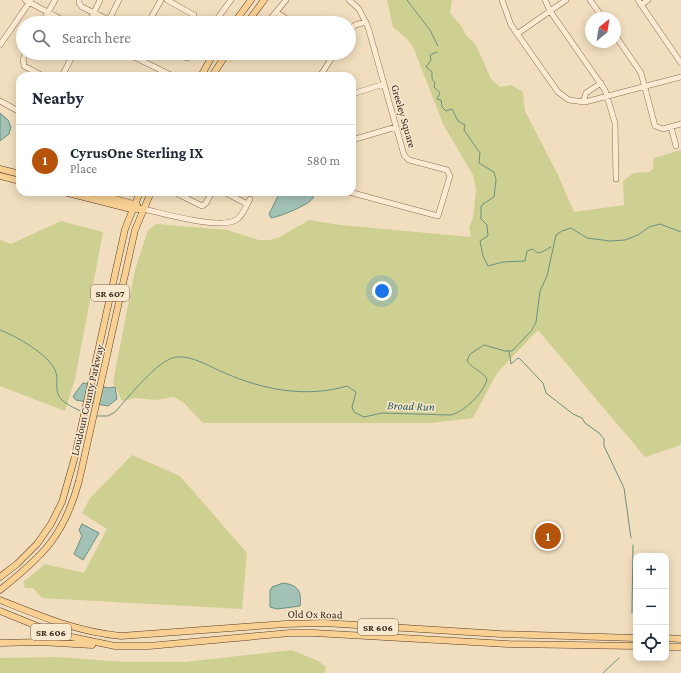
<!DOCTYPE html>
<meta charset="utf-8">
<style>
:root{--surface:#fff;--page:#f6f6f7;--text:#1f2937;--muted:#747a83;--line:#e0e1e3;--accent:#b45309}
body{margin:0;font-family:"Crimson Pro",serif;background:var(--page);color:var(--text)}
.controls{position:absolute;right:12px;bottom:12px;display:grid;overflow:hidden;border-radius:8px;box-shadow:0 2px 10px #0003}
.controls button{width:36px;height:36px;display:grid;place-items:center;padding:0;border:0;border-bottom:1px solid var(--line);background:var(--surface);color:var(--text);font:20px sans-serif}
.compass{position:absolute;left:585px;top:12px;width:36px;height:36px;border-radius:50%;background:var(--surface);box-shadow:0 2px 10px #0003;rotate:30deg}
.you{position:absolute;left:382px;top:291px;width:14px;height:14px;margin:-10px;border:3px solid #fff;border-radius:50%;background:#1a73e8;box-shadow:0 0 0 6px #1a73e833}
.badge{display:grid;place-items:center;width:26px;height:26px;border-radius:50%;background:var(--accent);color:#fff;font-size:13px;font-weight:700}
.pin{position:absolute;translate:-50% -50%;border:2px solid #fff;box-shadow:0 1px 4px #0006}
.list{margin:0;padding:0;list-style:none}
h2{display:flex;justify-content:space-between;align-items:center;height:52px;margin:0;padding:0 16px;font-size:17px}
h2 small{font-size:13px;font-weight:400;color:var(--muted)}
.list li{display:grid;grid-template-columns:26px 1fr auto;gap:12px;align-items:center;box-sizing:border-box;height:72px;padding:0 16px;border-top:1px solid var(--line)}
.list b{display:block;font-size:15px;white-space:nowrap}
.list p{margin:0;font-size:13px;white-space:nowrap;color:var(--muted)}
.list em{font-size:13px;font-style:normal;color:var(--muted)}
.icon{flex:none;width:22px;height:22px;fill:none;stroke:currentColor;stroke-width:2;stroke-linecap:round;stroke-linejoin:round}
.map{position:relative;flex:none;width:681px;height:673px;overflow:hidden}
.search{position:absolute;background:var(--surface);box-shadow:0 2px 10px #0003;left:16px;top:16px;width:340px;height:44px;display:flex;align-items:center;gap:10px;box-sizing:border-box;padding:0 14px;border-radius:22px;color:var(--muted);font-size:15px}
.panel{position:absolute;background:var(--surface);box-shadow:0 2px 10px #0003;left:16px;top:72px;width:340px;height:124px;border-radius:12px}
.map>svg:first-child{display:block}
.green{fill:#ced091}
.water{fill:#a2c2b6;stroke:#689183}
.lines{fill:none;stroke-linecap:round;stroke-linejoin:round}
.stream{stroke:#689183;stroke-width:1}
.minor-casing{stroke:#8b6d55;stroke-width:6}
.major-casing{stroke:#583c2a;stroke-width:7}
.minor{stroke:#fcebd2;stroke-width:5}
.major{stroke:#f8d092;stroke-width:6}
.labels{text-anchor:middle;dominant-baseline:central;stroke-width:3;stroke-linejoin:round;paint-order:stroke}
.shield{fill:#f8e8ce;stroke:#726151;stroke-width:1}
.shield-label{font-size:10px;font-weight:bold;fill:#39271b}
.street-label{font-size:11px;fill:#39271b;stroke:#f8e8ce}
.water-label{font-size:12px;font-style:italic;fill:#295a53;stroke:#f8e8ce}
</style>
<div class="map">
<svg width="681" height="673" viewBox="0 0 681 673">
<rect width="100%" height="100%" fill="#f1debe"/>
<path class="green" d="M387,0h65l-2,13 12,14 3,7 11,11 15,34 9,8 11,-2 12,7 2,19 33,64 16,37 50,-7 -1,-24 11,-8 15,-1 4,-3 1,-11 27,-8v295l-36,12 -107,-127 -41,43 -24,45 -42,5h-228l-19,-20 -10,-6 -19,3 -19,-2 -14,3 -9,-19 10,-51 12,-61 13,-40 9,-6 70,6 32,10h11l8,-2 31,-18 31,5 131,12 -2,-9 4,-10 3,-28 -3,-15 -30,-51 -29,-75 -6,-9 -15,-13z
M61,221l42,11 -28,147 -10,32 -65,-25v-146l11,4z
M132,455l48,21 67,77 -5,56 -200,-11 -9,-10h-8l-2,-6 22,-18 39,9 23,-44 -25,-16 8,-15z
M292,650l26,11 8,6 -1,6h-325v-15l57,-1 67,5h60z"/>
<path class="water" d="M0,113l8,7 3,7 -2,7 -9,7z
M280,192h32c1,2 2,4 1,6 -4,7 -34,19 -42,20l-2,-4z
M83,383l26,5 6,-1 2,12 -9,7 -32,-6 -3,-3 3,-5z
M82,524l17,9 -16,27 -9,-6 8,-18 -3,-6z
M283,583c15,2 19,8 17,23l-23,3 -7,-2v-16l2,-4z"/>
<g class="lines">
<path class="stream" d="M407,0l23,30 8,16
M437,52l-7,3 1,5 -5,7 6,5v7l3,4 -1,4 6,6 -3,6 4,1 1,7 4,4 6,-2 6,12 7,4 -1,5 16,23 -1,10 15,9 2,8 -2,17 -11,7 -2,3v12l6,6 1,11 -8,5 3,15 5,10 15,-4 22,-1 2,-10 6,-2c6,8 11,1 18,-2
M0,330c16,6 48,24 55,40 4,8 0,17 3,24 2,8 18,15 25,18
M509,351l2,13 7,-6 2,1 23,24 3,10 27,21 9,4 3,5 14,10 5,6v7l20,42 7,50
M95,416h13l7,-4c13,-14 42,-52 61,-55 16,-2 34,10 49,16 38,17 82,25 122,13l9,6 -4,15 2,5 10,5 18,-4 68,2c13,-2 34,-22 37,-36 -5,-8 -14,-10 -20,-18l3,-7 14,-9 21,6h7l20,-21 4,-8 4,-31 7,-15 9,-41 6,-4 9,-3 16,10 23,3 15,-1 13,-5 11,-8 11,-3 21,8
M632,613l1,-68
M603,673l16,-15"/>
<defs>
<path id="minor" d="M25,0l43,23
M79,0v3l3,4 33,16
M167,0l27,15
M502,0l9,25 47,67 11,8 16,2 96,-25
M545,0l5,11 55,79 10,33 1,56
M590,0l13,18
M638,0l43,63
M641,5l7,-5
M276,12l17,11
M272,17l14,-17
M109,20l10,-20
M42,23l13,-23
M89,23l11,-23
M148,23l13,-23
M214,23l17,-23
M349,32l6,-7 11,-3
M517,34l49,-34
M615,35l26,38 14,53 8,3 18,-5
M0,45l31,-45
M26,53l-3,6 1,7 19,10
M126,53l47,23
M174,53l13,5 7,-5
M62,76l12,-23
M320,76l15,-23
M352,94l32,-10
M0,101l20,11
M583,102l3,-9 15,-10
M671,127l5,19
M352,140l44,-13
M174,192l28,14 4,-3 6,-11
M224,192l23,12
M349,192l89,24 12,-40 -3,-6 -38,-10 -5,-5 -36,-128 -9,-18 -10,-9
M143,209c20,4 76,21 93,11 7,-4 10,-14 14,-21"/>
<path id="major" d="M234,23l17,-23
M247,23l17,-23
M201,76l13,-23
M212,76l15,-23
M0,169l20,5
M0,176l20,5
M64,192l67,17h12
M90,192l47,13
M0,577l17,-13 20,-20 14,-20 11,-22 12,-42 51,-231 15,-37
M0,590c43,-34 64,-54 79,-109l56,-251 16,-38
M0,600c40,16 77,32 121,36l164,-12 39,-1 177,11 135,4
M0,611l57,23 58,12h34l141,-13h24l194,11 128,2
M666,638l15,1
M0,643l40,-1 52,3
M666,647h15"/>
</defs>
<use href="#minor" class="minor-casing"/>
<use href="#major" class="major-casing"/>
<use href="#minor" class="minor"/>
<use href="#major" class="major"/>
</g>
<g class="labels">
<g class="shield">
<rect x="91" y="285" width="38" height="16" rx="3"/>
<rect x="358" y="619" width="40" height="16" rx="3"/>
<rect x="31" y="624" width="40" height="16" rx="3"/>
</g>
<g class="shield-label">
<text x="110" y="293">SR 607</text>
<text x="378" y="627">SR 606</text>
<text x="51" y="632">SR 606</text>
</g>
<g class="street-label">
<text transform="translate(404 116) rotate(74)">Greeley Square</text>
<text transform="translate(87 400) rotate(-77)">Loudoun County Parkway</text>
<text transform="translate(315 614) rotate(1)">Old Ox Road</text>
</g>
<g class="water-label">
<text transform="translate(411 406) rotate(2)">Broad Run</text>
</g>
</g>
</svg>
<div class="controls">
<button>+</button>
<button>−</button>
<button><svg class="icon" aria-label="locate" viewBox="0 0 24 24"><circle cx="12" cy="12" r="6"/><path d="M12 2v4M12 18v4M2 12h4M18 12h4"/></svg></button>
</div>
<svg class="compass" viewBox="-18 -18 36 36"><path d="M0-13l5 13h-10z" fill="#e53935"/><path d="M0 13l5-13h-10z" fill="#747a83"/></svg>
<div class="you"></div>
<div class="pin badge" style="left:548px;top:536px">1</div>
<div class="search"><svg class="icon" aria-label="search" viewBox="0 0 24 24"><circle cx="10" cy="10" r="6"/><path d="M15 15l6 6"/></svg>Search here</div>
<section class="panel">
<h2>Nearby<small></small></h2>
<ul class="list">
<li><span class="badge">1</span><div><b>CyrusOne Sterling IX</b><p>Place</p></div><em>580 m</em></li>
</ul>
</section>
</div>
